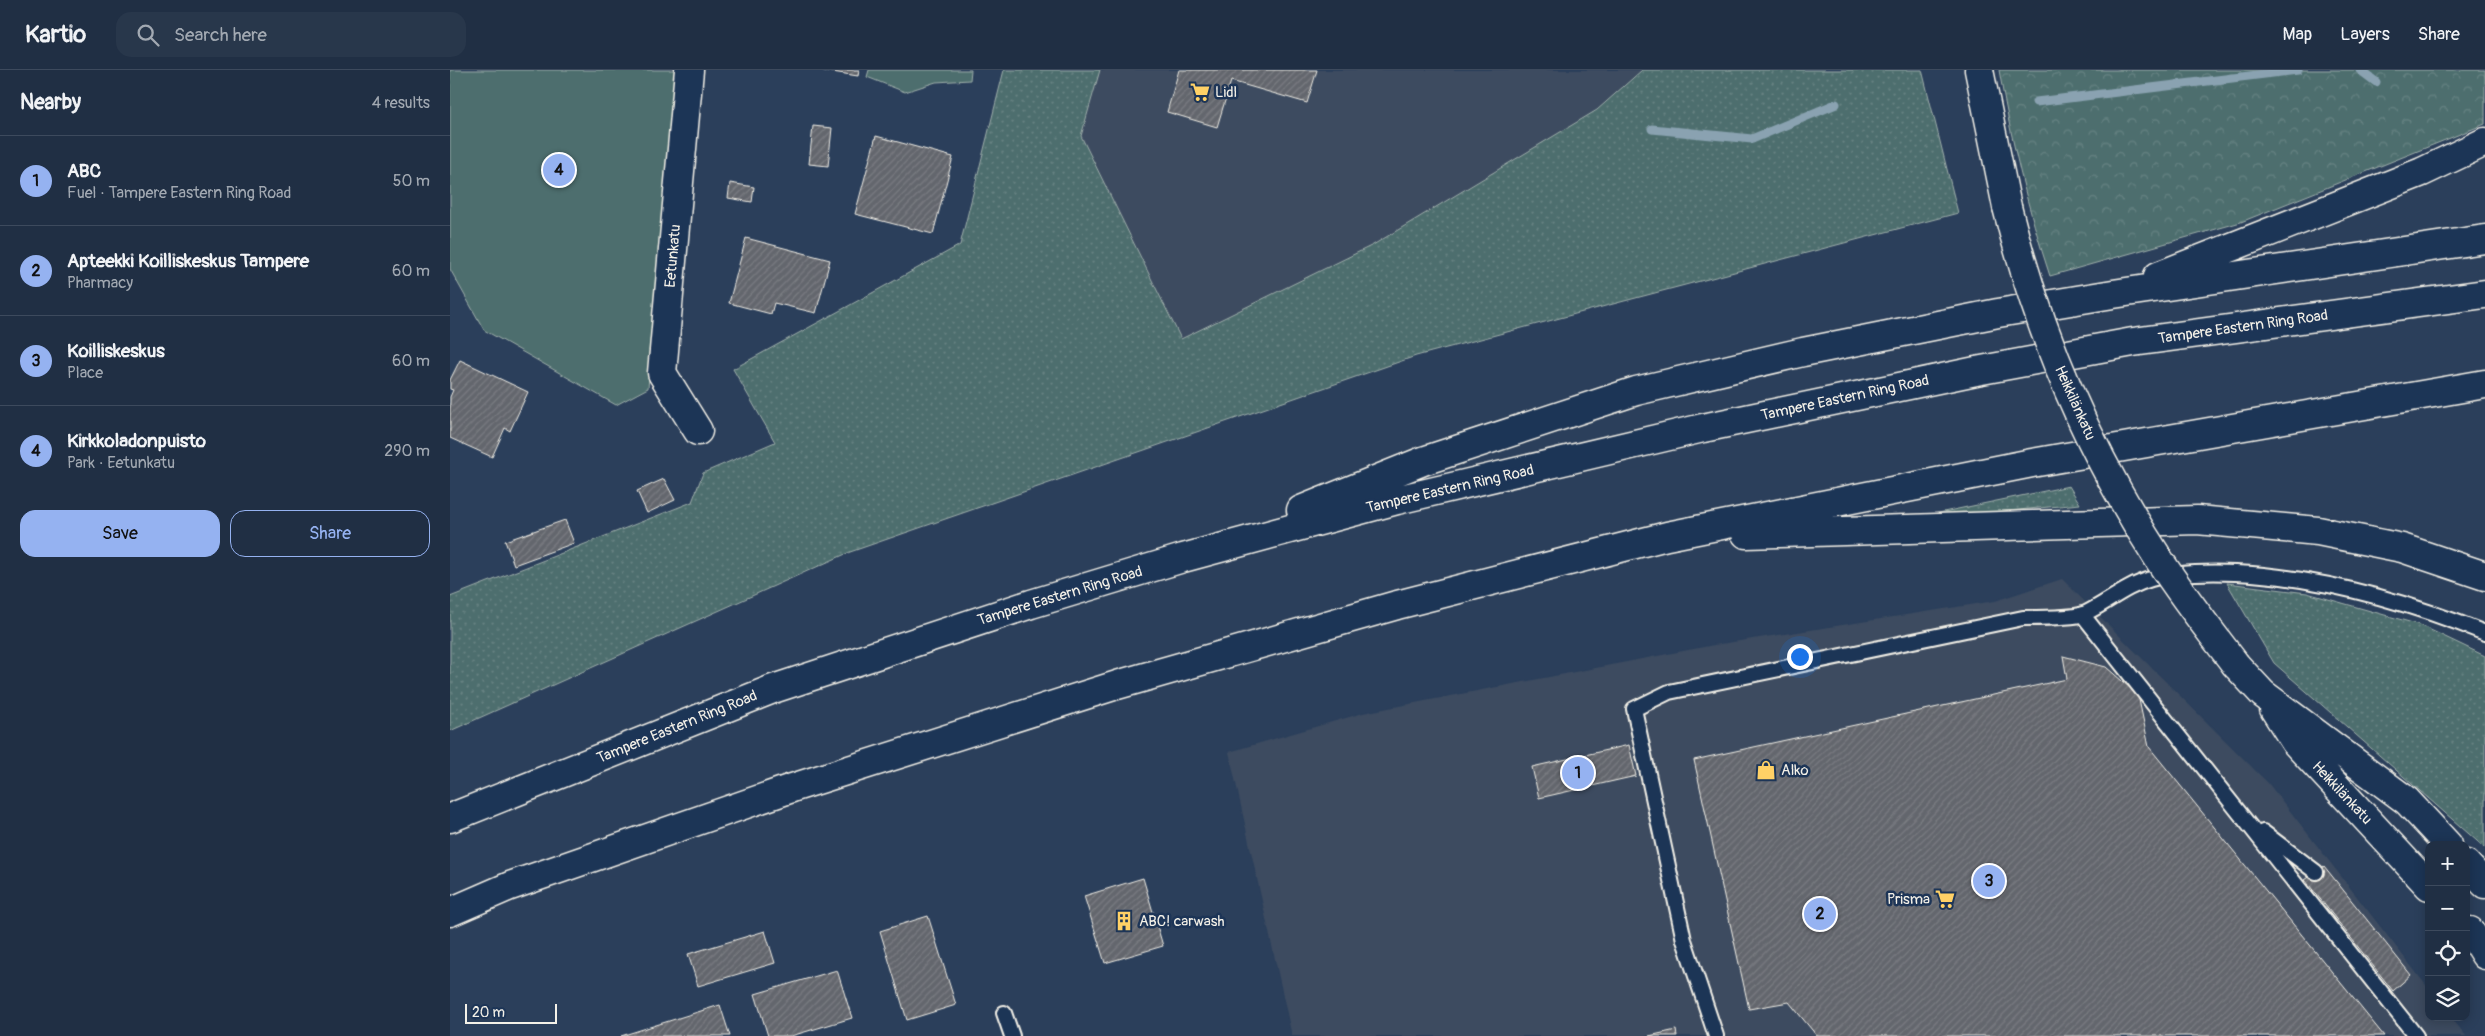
<!DOCTYPE html>
<meta charset="utf-8">
<style>
:root{--surface:#202f44;--page:#28374b;--text:#f1f3f6;--muted:#a2a9b2;--line:#3d4a5d;--accent:#95b2f1}
body{margin:0;font-family:Pangolin,sans-serif;background:var(--page);color:var(--text)}
.controls{position:absolute;right:15px;bottom:15px;display:grid;overflow:hidden;border-radius:10px;box-shadow:0 2px 12px #0003}
.controls button{width:45px;height:45px;display:grid;place-items:center;padding:0;border:0;border-bottom:1px solid var(--line);background:var(--surface);color:var(--text);font:25px sans-serif}
.scale{position:absolute;left:15px;bottom:12px;width:92px;box-sizing:border-box;padding-left:5px;border:2px solid #f4f1e8;border-top:0;font-size:14px;line-height:18px;white-space:nowrap;color:#f4f1e8;-webkit-text-stroke:4px #1d3557;paint-order:stroke}
.you{position:absolute;left:1349px;top:586px;width:18px;height:18px;margin:-12px;border:4px solid #fff;border-radius:50%;background:#1a73e8;box-shadow:0 0 0 8px #1a73e833}
.badge{display:grid;place-items:center;width:32px;height:32px;border-radius:50%;background:var(--accent);color:#111;font-size:16px;font-weight:700}
.pin{position:absolute;translate:-50% -50%;border:2px solid #fff;box-shadow:0 1px 5px #0006}
.list{margin:0;padding:0;list-style:none}
h2{display:flex;justify-content:space-between;align-items:center;height:65px;margin:0;padding:0 20px;font-size:21px}
h2 small{font-size:16px;font-weight:400;color:var(--muted)}
.list li{display:grid;grid-template-columns:32px 1fr auto;gap:15px;align-items:center;box-sizing:border-box;height:90px;padding:0 20px;border-top:1px solid var(--line)}
.list b{display:block;font-size:19px;white-space:nowrap}
.list p{margin:0;font-size:16px;white-space:nowrap;color:var(--muted)}
.list em{font-size:16px;font-style:normal;color:var(--muted)}
.actions{display:flex;gap:10px;padding:15px 20px}
.actions a{flex:1;padding:11px 0;border:1px solid var(--accent);border-radius:15px;text-align:center;font-size:18px;color:var(--accent)}
.actions .main{background:var(--accent);color:#111}
.icon{flex:none;width:28px;height:28px;fill:none;stroke:currentColor;stroke-width:2;stroke-linecap:round;stroke-linejoin:round}
.map{position:relative;flex:none;width:2035px;height:966px;overflow:hidden}
header{display:flex;align-items:center;gap:30px;box-sizing:border-box;height:70px;padding:0 25px;background:var(--surface);border-bottom:1px solid var(--line)}
header strong{font-size:24px}
nav{display:flex;gap:28px;margin-inline-start:auto;font-size:18px}
.search{width:350px;height:45px;background:var(--page);display:flex;align-items:center;gap:12px;box-sizing:border-box;padding:0 18px;border-radius:15px;color:var(--muted);font-size:19px}
main{display:flex}
aside{flex:1;background:var(--surface)}
.map>svg:first-child{display:block}
.built{fill:#3c4b60}
.grass{fill:url(#grass-dots);stroke:#a0b0ab}
.forest{fill:url(#forest-crowns);stroke:#a0b0ab}
.park{fill:#4d6e6e;stroke:#a0b0ab}
.lines{fill:none;stroke-linecap:round;stroke-linejoin:round}
.stream{stroke:#8aa2b1;stroke-width:9}
.building{fill:url(#building-hatch);stroke:#f4f1e8}
.lane-casing{stroke:#f4f1e8;stroke-width:18}
.street-casing{stroke:#f4f1e8;stroke-width:31}
.primary-casing{stroke:#f4f1e8;stroke-width:31}
.highway-casing{stroke:#f4f1e8;stroke-width:31}
.lane{stroke:#1d3557;stroke-width:14}
.street{stroke:#1d3557;stroke-width:28}
.primary{stroke:#1d3557;stroke-width:28}
.highway{stroke:#1d3557;stroke-width:28}
.primary-bridge-casing{stroke:#f4f1e8;stroke-width:31;stroke-linecap:butt}
.primary-bridge{stroke:#1d3557;stroke-width:28}
.labels{text-anchor:middle;dominant-baseline:central;stroke-width:5;stroke-linejoin:round;paint-order:stroke}
.poi-label{font-size:15px;fill:#f4f1e8;stroke:#1d3557;text-anchor:start}
.street-label{font-size:15px;fill:#f4f1e8;stroke:#1d3557}
</style>
<header>
<strong>Kartio</strong>
<div class="search"><svg class="icon" aria-label="search" viewBox="0 0 24 24"><circle cx="10" cy="10" r="6"/><path d="M15 15l6 6"/></svg>Search here</div>
<nav><a>Map</a><a>Layers</a><a>Share</a></nav>
</header>
<main>
<aside>
<h2>Nearby<small>4 results</small></h2>
<ul class="list">
<li><span class="badge">1</span><div><b>ABC</b><p>Fuel · Tampere Eastern Ring Road</p></div><em>50 m</em></li>
<li><span class="badge">2</span><div><b>Apteekki Koilliskeskus Tampere</b><p>Pharmacy</p></div><em>60 m</em></li>
<li><span class="badge">3</span><div><b>Koilliskeskus</b><p>Place</p></div><em>60 m</em></li>
<li><span class="badge">4</span><div><b>Kirkkoladonpuisto</b><p>Park · Eetunkatu</p></div><em>290 m</em></li>
</ul>
<div class="actions"><a class="main">Save</a><a>Share</a></div>
</aside>
<div class="map">
<svg width="2035" height="966" viewBox="0 0 2035 966">
<defs>
<pattern id="grass-dots" width="8" height="8" patternUnits="userSpaceOnUse" patternTransform="scale(1.25)"><rect width="8" height="8" fill="#4d6e6e"/><path d="M2 2h.1M6 6h.1" fill="none" stroke="#678383" stroke-width="1.8" stroke-linecap="round"/></pattern>
<pattern id="forest-crowns" width="20" height="18" patternUnits="userSpaceOnUse" patternTransform="scale(1.25)"><rect width="20" height="18" fill="#4d6e6e"/><path d="M2 6a3 3 0 1 1 6 0M12 15a3 3 0 1 1 6 0" fill="none" stroke="#678383"/></pattern>
<pattern id="building-hatch" width="6" height="6" patternUnits="userSpaceOnUse" patternTransform="scale(1.25)"><rect width="6" height="6" fill="#63666d"/><path d="M-1 1l2-2M0 6l6-6M5 7l2-2" fill="none" stroke="#7a7c82"/></pattern>
</defs>
<rect width="100%" height="100%" fill="#2b3f5b"/>
<filter id="ink" filterUnits="userSpaceOnUse"><feTurbulence type="fractalNoise" baseFrequency=".02" numOctaves="2"/><feDisplacementMap in="SourceGraphic" scale="10" xChannelSelector="R" yChannelSelector="G"/><feConvolveMatrix kernelMatrix="1 2 1 2 8 2 1 2 1" color-interpolation-filters="sRGB"/></filter>
<g filter="url(#ink)">
<path class="built" d="M650,0h542l-45,40 -224,135 -192,94 -100,-203z
M1612,509l206,204 161,206v28h22l15,19h-1174l-63,-284 134,-39 351,-68 281,-44z"/>
<path class="grass" d="M554,0h96l-19,66 100,203 192,-94 224,-135 45,-40h280l36,143 -542,143 -566,196 -400,179v-134l242,-95 11,-29 72,-31 -42,-73 227,-124z
M1619,416l11,18 -185,18z
M1777,513l80,10 113,32 65,31v192l-211,-185z"/>
<path class="forest" d="M1549,0h486v54l-244,98 -191,54c-22,-66 -39,-137 -51,-206z"/>
<path class="park" d="M0,0h227l-29,318 -32,17 -132,-75 -34,-61z
M419,0h102l-1,10 -34,2 -31,10 -38,-15z"/>
<g class="lines">
<path class="stream" d="M1910,0l16,12
M1586,32l262,-32
M1202,59l100,10 84,-35"/>
</g>
<path class="building" d="M369,0h40l-1,6z
M729,0h138l-10,33 -76,-22 -14,46 -50,-15z
M363,56l19,2 -4,38 -19,-2z
M426,66l77,21 -20,77 -78,-20z
M280,113l24,4 -2,15 -24,-4z
M296,168l84,22 -14,53 -42,-10 -3,11 -42,-11z
M10,290l68,32 -18,39 -5,-3 -13,29 -42,-19v-41l3,-7 -3,-1v-9z
M214,409l11,21 -28,13 -10,-22z
M115,450l9,23 -60,22 -9,-24z
M1613,586l43,11 32,28 11,52 235,289h-567l-28,-34 -40,7 -55,-249 373,-81z
M1179,675l7,31 -97,22 -7,-31z
M1874,796l87,109 -18,16 -88,-111z
M693,808l20,68 -58,17 -21,-67z
M478,846l28,89 -49,15 -27,-89z
M315,861l10,32 -77,23 -10,-32z
M387,900l15,48 -61,18h-23l-13,-42z
M270,935l10,31h-109z
M1226,960l1,6h-28z"/>
<g class="lines">
<defs>
<path id="lane" d="M1632,544l334,422
M1813,762l53,40
M554,943l8,23
M1266,966l-32,-96 -50,-231 35,-17 354,-74c14,0 50,0 61,-4 23,-11 42,-28 67,-35 26,-7 57,-7 84,-6 87,4 170,28 250,60"/>
<path id="street" d="M239,0l-27,303 36,58"/>
<path id="primary" d="M1529,0l28,137
M1786,595l27,29 144,107 41,44
M1824,639l21,33 134,144
M2016,794l19,20
M2020,861l15,24"/>
<path id="highway" d="M1708,206l264,-104 63,-30
M851,440l122,-49 213,-70 167,-39 195,-39 115,-19 372,-55
M1296,464l451,-14 121,11 84,17 83,28
M0,748l323,-129 258,-85 152,-46 214,-58 306,-72 273,-57 157,-29 352,-48
M0,842l60,-26 282,-98 325,-103 280,-80 270,-69 365,-73 453,-79"/>
</defs>
<use href="#lane" class="lane-casing"/>
<use href="#street" class="street-casing"/>
<use href="#primary" class="primary-casing"/>
<use href="#highway" class="highway-casing"/>
<use href="#lane" class="lane"/>
<use href="#street" class="street"/>
<use href="#primary" class="primary"/>
<use href="#highway" class="highway"/>
<defs>
<path id="primary-bridge" d="M1557,137c31,125 82,245 153,354 23,36 50,70 76,104"/>
</defs>
<use href="#primary-bridge" class="primary-bridge-casing"/>
<use href="#primary-bridge" class="primary-bridge"/>
</g>
</g>
<defs>
<symbol id="supermarket-bare" viewBox="-9 -9 18 18"><path d="M-6-5.5h2.5l.6 2H6L4.5 2H-2.5L-4.4-4H-6ZM-1.5 3.2a1.3 1.3 0 1 0 .1 0ZM3 3.2a1.3 1.3 0 1 0 .1 0Z" fill="#ffd166" stroke="#1d3557" stroke-width="2.5" paint-order="stroke"/></symbol>
<symbol id="shop-bare" viewBox="-9 -9 18 18"><path d="M-5-2.5h2.3a2.7 3.5 0 0 1 5.4 0H5L5.5 6h-11ZM-1.5-2.5h3a1.5 2.3 0 0 0-3 0Z" fill="#ffd166" stroke="#1d3557" stroke-width="2.5" paint-order="stroke"/></symbol>
<symbol id="building-bare" viewBox="-9 -9 18 18"><path d="M-4-6H4V6H1V3H-1V6H-4ZM-2.5-4.3h1.7v1.8h-1.7ZM.8-4.3h1.7v1.8H.8ZM-2.5-1h1.7V.8h-1.7ZM.8-1h1.7V.8H.8Z" fill="#ffd166" stroke="#1d3557" stroke-width="2.5" paint-order="stroke"/></symbol>
</defs>
<g fill-rule="evenodd">
<use href="#supermarket-bare" x="736" y="8" width="28" height="28"/>
<use href="#shop-bare" x="1302" y="686" width="28" height="28"/>
<use href="#supermarket-bare" x="1481" y="815" width="28" height="28"/>
<use href="#building-bare" x="660" y="837" width="28" height="28"/>
</g>
<g class="labels">
<g class="poi-label">
<text x="765" y="22">Lidl</text>
<text x="1331" y="700">Alko</text>
<text x="1480" y="829" text-anchor="end">Prisma</text>
<text x="689" y="851">ABC! carwash</text>
</g>
<g class="street-label">
<text transform="translate(223 186) rotate(-85)">Eetunkatu</text>
<text transform="translate(1793 257) rotate(-8)">Tampere Eastern Ring Road</text>
<text transform="translate(1395 328) rotate(-12)">Tampere Eastern Ring Road</text>
<text transform="translate(1625 333) rotate(66)">Heikkilänkatu</text>
<text transform="translate(1000 419) rotate(-13)">Tampere Eastern Ring Road</text>
<text transform="translate(610 526) rotate(-17)">Tampere Eastern Ring Road</text>
<text transform="translate(227 657) rotate(-22)">Tampere Eastern Ring Road</text>
<text transform="translate(1892 723) rotate(47)">Heikkilänkatu</text>
</g>
</g>
</svg>
<div class="controls">
<button>+</button>
<button>−</button>
<button><svg class="icon" aria-label="locate" viewBox="0 0 24 24"><circle cx="12" cy="12" r="6"/><path d="M12 2v4M12 18v4M2 12h4M18 12h4"/></svg></button>
<button><svg class="icon" aria-label="layers" viewBox="0 0 24 24"><path d="M12 4l9 5-9 5-9-5zM3 14l9 5 9-5"/></svg></button>
</div>
<div class="scale">20 m</div>
<div class="you"></div>
<div class="pin badge" style="left:1128px;top:703px">1</div>
<div class="pin badge" style="left:1370px;top:844px">2</div>
<div class="pin badge" style="left:1539px;top:811px">3</div>
<div class="pin badge" style="left:109px;top:100px">4</div>
</div>
</main>
